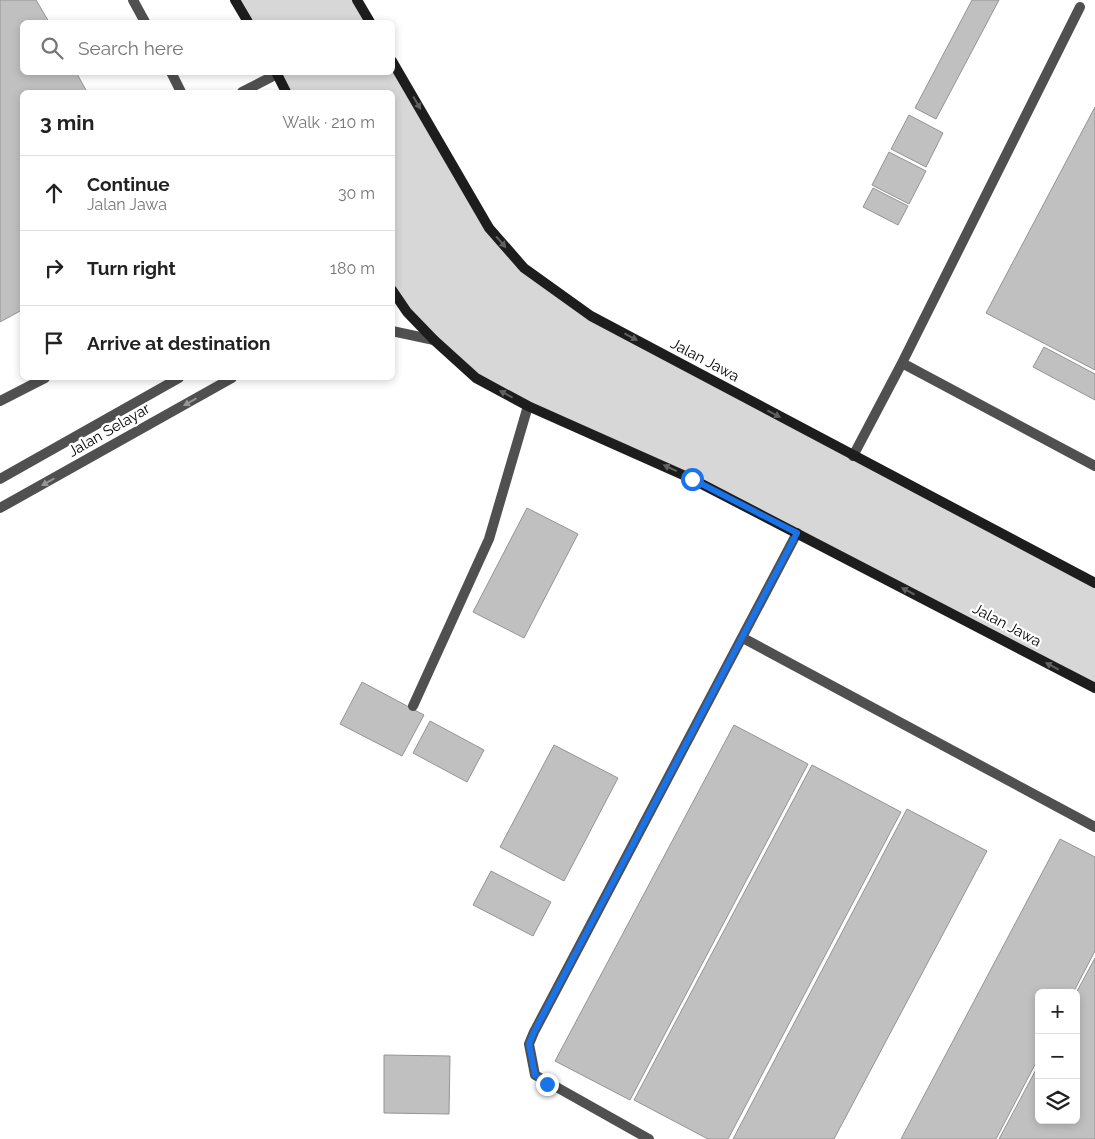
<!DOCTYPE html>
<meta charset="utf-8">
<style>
:root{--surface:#fff;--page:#f6f6f6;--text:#222;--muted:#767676;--line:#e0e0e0}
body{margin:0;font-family:Raleway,sans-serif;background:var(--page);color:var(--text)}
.controls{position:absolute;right:15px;bottom:15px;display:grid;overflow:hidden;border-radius:8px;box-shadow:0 2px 8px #0003}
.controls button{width:45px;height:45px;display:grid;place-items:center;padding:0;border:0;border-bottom:1px solid var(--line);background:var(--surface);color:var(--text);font:25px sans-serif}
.stop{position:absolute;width:15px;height:15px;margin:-11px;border:4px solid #1a73e8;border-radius:50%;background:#fff}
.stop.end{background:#1a73e8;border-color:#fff;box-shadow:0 1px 5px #0008}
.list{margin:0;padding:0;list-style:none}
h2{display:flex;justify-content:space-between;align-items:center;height:65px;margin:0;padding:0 20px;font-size:21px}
h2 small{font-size:16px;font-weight:400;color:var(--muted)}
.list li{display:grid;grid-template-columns:32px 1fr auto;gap:15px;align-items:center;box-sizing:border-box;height:75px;padding:0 20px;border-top:1px solid var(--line)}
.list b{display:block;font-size:19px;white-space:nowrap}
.list p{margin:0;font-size:16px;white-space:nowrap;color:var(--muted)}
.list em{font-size:16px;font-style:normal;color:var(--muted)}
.icon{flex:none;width:28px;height:28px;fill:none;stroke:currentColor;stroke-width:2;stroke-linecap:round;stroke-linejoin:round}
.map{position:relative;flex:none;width:1095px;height:1139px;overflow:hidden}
.search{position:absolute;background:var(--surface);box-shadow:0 2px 8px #0003;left:20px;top:20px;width:375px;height:55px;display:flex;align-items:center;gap:12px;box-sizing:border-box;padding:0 18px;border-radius:8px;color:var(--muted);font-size:19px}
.panel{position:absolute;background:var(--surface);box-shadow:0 2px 8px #0003;left:20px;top:90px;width:375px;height:290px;border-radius:8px}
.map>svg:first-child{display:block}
.green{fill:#d7d7d7}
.building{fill:#c0c0c0;stroke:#949494}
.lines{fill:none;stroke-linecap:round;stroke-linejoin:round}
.lane{stroke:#505050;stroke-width:10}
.street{stroke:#505050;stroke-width:10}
.secondary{stroke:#1d1d1d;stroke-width:10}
.oneway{fill:#616161}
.oneway2{fill:#969696}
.route{stroke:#1a73e8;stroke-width:6}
.labels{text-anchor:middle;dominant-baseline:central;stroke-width:4.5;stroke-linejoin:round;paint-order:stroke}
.street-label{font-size:15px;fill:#000;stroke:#fff}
</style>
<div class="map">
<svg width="1095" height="1139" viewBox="0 0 1095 1139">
<rect width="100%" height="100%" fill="#fff"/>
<path class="green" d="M235,0h122l13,22h-122z
M393,61l96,167 35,40 67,48 504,267v105l-298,-155 -321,-155 -83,-88 -1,-198h-106l-10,-19 116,-1z"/>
<path class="building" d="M0,0h36l13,22h-27v50h54l11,20h-65v218l-22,12z
M972,0h27l-63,119 -21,-11z
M1095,107v263l-109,-57z
M909,115l34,18 -17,34 -35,-18z
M889,152l37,19 -17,33 -37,-19z
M873,188l35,18 -10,19 -35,-18z
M1044,347l51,27v26l-62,-33z
M527,508l51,26 -54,104 -51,-26z
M362,682l62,33 -22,41 -62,-32z
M430,721l54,29 -17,32 -54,-29z
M734,725l74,39 -178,336 -75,-39z
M554,745l64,33 -54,103 -64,-34z
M812,765l89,47 -173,327h-20l-74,-39z
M907,809l80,42 -153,288h-101z
M1060,839l35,18v94l-22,42h-34v64l-43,82h-95z
M491,871l60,31 -18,34 -60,-31z
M1095,958v181h-96l40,-75v56h37v-127z
M384,1055l66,1 -1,58 -65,-1z"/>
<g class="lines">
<path class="lane" d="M133,0l12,22
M171,72l10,20
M242,92l35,-18
M902,363l193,103
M0,401l45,-23
M853,456l49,-93 178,-356
M743,638l352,189
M413,706l76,-167 39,-133
M649,1139l-114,-64 -6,-31 5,-12 263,-499"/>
<path class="street" d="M392,331l42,9
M0,479l179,-101
M0,508l232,-130"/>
<path class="secondary" d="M235,0l13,22
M357,0l13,22
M392,61l97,167 35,40 67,48 504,267
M276,72l10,20
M392,290l15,22 27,28 42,38 52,28 164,73 403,209"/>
</g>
<defs><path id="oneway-solid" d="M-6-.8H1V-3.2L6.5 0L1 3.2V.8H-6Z" transform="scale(1.25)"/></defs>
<g class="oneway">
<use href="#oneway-solid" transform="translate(417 103) rotate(60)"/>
<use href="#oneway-solid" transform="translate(501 242) rotate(49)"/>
<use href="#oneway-solid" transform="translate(631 337) rotate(28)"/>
<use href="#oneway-solid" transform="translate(506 394) rotate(-152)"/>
<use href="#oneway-solid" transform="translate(774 414) rotate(28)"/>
<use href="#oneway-solid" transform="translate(670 468) rotate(-155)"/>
<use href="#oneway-solid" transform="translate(908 591) rotate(-152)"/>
<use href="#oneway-solid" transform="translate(1052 666) rotate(-152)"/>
</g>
<g class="oneway2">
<use href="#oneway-solid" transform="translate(190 402) rotate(150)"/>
<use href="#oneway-solid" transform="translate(48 482) rotate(150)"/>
</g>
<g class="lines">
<path class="route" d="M547,1084l-12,-9 -6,-31 5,-12 263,-499 -105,-54"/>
</g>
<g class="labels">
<g class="street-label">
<text transform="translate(705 360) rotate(28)">Jalan Jawa</text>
<text transform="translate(109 430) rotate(-30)">Jalan Selayar</text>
<text transform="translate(1007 625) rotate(28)">Jalan Jawa</text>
</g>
</g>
</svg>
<div class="controls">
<button>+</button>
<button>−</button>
<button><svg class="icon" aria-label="layers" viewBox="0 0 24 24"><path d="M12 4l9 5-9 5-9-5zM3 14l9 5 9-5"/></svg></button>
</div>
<div class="stop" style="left:692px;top:479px"></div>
<div class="stop end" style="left:547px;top:1084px"></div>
<div class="search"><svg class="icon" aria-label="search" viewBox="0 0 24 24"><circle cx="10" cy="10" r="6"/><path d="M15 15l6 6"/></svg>Search here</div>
<section class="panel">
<h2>3 min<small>Walk · 210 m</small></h2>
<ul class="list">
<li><svg class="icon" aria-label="ahead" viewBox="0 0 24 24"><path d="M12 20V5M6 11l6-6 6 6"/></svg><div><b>Continue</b><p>Jalan Jawa</p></div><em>30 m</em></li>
<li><svg class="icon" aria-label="right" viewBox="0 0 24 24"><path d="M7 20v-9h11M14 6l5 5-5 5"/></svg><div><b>Turn right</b></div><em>180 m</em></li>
<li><svg class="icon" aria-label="arrive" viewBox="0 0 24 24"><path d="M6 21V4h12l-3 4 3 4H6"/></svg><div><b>Arrive at destination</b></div></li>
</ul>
</section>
</div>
